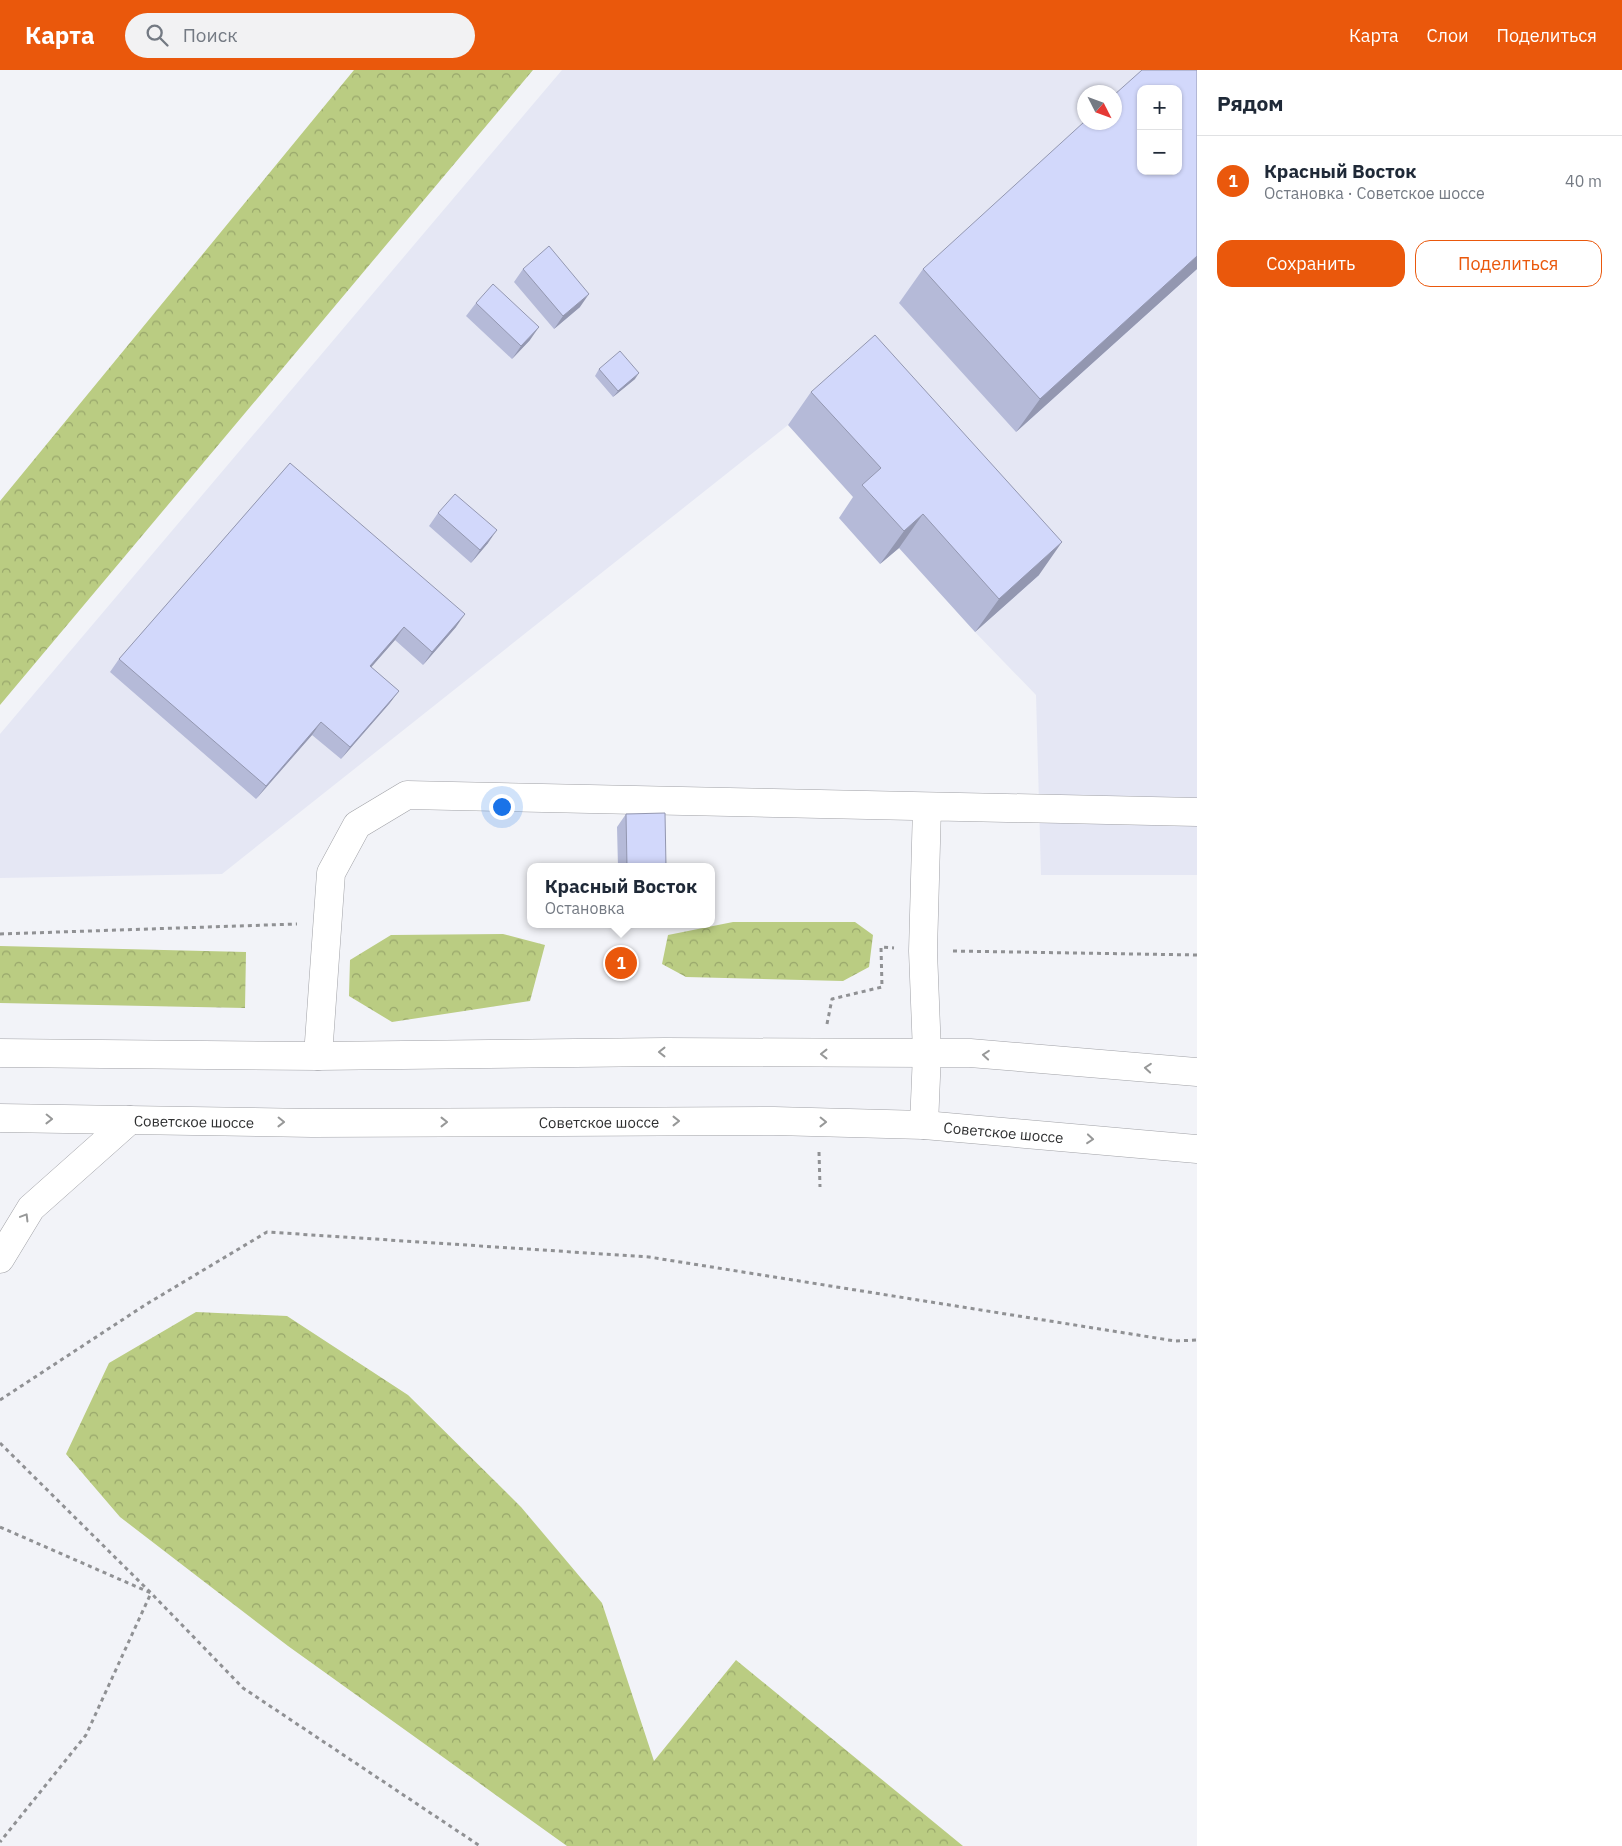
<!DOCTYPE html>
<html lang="ru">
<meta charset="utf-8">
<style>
:root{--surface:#fff;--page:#f2f2f3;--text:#1f2937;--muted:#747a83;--line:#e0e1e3;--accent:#ea580c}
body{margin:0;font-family:"IBM Plex Sans",sans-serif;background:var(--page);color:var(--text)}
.controls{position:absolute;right:15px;top:15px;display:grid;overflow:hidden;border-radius:10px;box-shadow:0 1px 4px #0004}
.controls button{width:45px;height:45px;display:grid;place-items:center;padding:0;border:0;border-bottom:1px solid var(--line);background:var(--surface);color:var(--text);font:25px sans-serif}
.compass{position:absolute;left:1077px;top:15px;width:45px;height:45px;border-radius:50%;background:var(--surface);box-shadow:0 1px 4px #0004;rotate:132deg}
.you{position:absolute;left:501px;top:736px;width:18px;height:18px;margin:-12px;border:4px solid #fff;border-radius:50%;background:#1a73e8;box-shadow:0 0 0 8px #1a73e833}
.badge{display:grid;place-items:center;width:32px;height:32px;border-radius:50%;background:var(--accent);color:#fff;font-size:16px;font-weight:700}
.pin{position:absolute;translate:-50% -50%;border:2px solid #fff;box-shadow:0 1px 5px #0006}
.popup{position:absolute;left:527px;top:793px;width:188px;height:65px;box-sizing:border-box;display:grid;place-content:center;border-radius:10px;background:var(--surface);filter:drop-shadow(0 1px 4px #0005);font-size:16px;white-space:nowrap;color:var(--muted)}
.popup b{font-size:19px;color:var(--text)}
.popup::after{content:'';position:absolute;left:50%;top:100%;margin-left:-10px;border:10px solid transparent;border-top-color:var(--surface)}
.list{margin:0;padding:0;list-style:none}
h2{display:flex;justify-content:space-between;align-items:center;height:65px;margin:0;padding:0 20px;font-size:21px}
h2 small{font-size:16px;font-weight:400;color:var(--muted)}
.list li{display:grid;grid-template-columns:32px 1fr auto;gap:15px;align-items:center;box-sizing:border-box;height:90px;padding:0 20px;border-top:1px solid var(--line)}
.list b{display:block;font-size:19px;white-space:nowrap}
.list p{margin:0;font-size:16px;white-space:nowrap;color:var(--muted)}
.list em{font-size:16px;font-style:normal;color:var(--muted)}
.actions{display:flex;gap:10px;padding:15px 20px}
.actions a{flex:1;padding:11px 0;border:1px solid var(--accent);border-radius:15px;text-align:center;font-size:18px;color:var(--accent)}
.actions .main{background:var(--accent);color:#fff}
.icon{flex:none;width:28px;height:28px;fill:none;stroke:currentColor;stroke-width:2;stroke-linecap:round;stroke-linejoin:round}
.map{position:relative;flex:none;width:1197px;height:1776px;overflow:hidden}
header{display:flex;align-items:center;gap:30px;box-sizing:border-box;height:70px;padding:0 25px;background:var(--accent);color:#fff}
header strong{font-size:24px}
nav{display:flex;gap:28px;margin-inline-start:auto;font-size:18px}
.search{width:350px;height:45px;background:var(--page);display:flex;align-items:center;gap:12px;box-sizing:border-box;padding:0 18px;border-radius:28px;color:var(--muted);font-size:19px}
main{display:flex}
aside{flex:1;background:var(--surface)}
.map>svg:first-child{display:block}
.built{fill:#e5e7f4;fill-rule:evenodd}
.forest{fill:url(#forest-crowns)}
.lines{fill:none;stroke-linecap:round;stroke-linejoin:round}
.minor-casing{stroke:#a0a1a6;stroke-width:29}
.highway-casing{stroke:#a0a1a6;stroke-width:29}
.path{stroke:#909194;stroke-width:3;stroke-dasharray:4 4;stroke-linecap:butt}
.minor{stroke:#fff;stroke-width:28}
.highway{stroke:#fff;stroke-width:28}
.wall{fill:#b5bad8}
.shaded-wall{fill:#9397b0}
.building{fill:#d2d8fb;stroke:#9397b0;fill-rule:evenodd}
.oneway{stroke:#979898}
.labels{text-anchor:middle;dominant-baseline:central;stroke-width:5;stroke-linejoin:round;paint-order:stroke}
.street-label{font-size:15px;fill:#2f3031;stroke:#fff}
</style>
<header>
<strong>Карта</strong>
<div class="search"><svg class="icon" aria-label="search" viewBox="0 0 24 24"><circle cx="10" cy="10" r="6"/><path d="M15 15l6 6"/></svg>Поиск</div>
<nav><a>Карта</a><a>Слои</a><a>Поделиться</a></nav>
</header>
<main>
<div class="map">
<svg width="1197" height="1776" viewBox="0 0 1197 1776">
<defs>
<pattern id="forest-crowns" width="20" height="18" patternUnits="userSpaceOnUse" patternTransform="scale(1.25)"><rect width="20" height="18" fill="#bacc82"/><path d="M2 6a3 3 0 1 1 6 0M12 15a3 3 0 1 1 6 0" fill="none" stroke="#98a66b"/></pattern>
</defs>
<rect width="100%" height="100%" fill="#f2f3f8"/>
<path class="built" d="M562,0h635v805h-156l-5,-180 -61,-63 -124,-264 -63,57 -566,449 -222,4v-144zM1141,19h37v82h-37zM1084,22h30v30h-30z"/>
<path class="forest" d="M354,0h179l-533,635v-204z
M733,852h122l18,13 -4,32 -26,14 -157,-4 -24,-13 6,-29z
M503,864l42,11 -15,56 -138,21 -43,-26 1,-36 41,-25z
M0,876l246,6 -1,56 -245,-5z
M196,1242l91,4 121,79 113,112 81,96 52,158 82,-101 227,186h-396l-279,-200 -168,-129 -54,-63 43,-91z"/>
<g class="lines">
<defs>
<path id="minor" d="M927,983l-4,-102 4,-144
M318,986l13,-183 26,-48 50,-30 790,17
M0,1189l31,-51 99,-88"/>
<g id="highway">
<path d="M0,983l318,3 347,-4 262,1h43l227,19"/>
<path id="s1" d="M0,1048l312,5 462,-2 150,4 273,24"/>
<path d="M924,1055l3,-72"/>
</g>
</defs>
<use href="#minor" class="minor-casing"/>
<use href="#highway" class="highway-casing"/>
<path class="path" d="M0,864l297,-10
M953,881l244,4
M827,954l5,-25 50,-12 -1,-40 13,1
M819,1082l1,35
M0,1330l145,-95 122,-73 382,25 526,84 22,-1
M0,1373l151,150 -65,142 -86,107
M0,1457l151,66 92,95 237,158"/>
<use href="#minor" class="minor"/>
<use href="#highway" class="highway"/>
</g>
<path class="wall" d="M1197,0v199l-181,163 -117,-129 24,-34z
M523,199l57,38 -26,22 -40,-47z
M476,233l54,37 -18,19 -46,-43z
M599,299l36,10 -22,18 -18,-21z
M811,322l228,183 -64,57 -76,-84 -19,16 -41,-46 14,-21 -65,-72z
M290,393l166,164 -33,38 -28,-25 -24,27 28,24 -10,13 -48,55 -29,-24 -56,64 -146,-127 9,-13z
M438,443l50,30 -17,20 -42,-37z
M626,744l40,53h-48l-1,-40z"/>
<path class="shaded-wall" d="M1197,186v13l-181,163 24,-33z
M589,224l-9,13 -26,22 9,-13z
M539,257l-9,13 -18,19 9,-13z
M639,303l-4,6 -22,18 5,-6z
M923,444l-24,34 -19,16 24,-33z
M497,460l-9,13 -17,20 9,-13z
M1062,472l-23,33 -64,57 24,-33z
M465,544l-9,13 -33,38 9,-13z
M404,557l-9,13 -34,39 9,-13z
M399,621l-10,13 -48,55 9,-12z
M321,652l-9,13 -56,64 10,-13z"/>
<path class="building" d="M1142,0h55v186l-157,143 -117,-130 161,-147h30v-27zM1141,19h37v82h-37z
M549,176l40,48 -26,22 -40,-47z
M493,214l46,43 -18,19 -45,-43z
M875,265l187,207 -63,57 -76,-85 -19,17 -42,-46 19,-17 -70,-76z
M620,281l19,22 -21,18 -19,-22z
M290,393l175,151 -33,38 -28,-25 -34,39 29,25 -49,56 -29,-25 -55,64 -147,-127z
M455,424l42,36 -17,20 -42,-37z
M665,743l1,54h-39l-1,-53z"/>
<defs><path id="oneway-chevron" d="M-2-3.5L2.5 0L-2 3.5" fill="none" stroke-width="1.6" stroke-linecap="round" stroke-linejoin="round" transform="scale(1.25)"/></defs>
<g class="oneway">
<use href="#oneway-chevron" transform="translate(662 982) rotate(180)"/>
<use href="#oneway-chevron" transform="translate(824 984) rotate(180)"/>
<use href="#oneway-chevron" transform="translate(986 985) rotate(-175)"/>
<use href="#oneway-chevron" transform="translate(1148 998) rotate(-175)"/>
<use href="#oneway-chevron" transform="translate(49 1049) rotate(1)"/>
<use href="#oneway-chevron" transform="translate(676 1051)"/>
<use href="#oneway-chevron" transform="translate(281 1052) rotate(1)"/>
<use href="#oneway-chevron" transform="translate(444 1052)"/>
<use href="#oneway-chevron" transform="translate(823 1052) rotate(1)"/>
<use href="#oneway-chevron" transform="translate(1090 1069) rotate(5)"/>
<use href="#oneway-chevron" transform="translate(25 1147) rotate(-59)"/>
</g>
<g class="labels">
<g class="street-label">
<text stroke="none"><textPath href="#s1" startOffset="194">Советское шоссе</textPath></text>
<text stroke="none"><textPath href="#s1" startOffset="599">Советское шоссе</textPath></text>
<text stroke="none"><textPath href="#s1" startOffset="1004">Советское шоссе</textPath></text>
</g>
</g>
</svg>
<div class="controls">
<button>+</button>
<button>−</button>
</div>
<svg class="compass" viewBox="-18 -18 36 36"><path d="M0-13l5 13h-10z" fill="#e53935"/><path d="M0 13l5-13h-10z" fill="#747a83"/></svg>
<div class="you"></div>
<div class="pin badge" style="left:621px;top:893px">1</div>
<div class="popup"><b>Красный Восток</b>Остановка</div>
</div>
<aside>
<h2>Рядом<small></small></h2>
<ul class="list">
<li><span class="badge">1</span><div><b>Красный Восток</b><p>Остановка · Советское шоссе</p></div><em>40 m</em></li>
</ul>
<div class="actions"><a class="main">Сохранить</a><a>Поделиться</a></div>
</aside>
</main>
